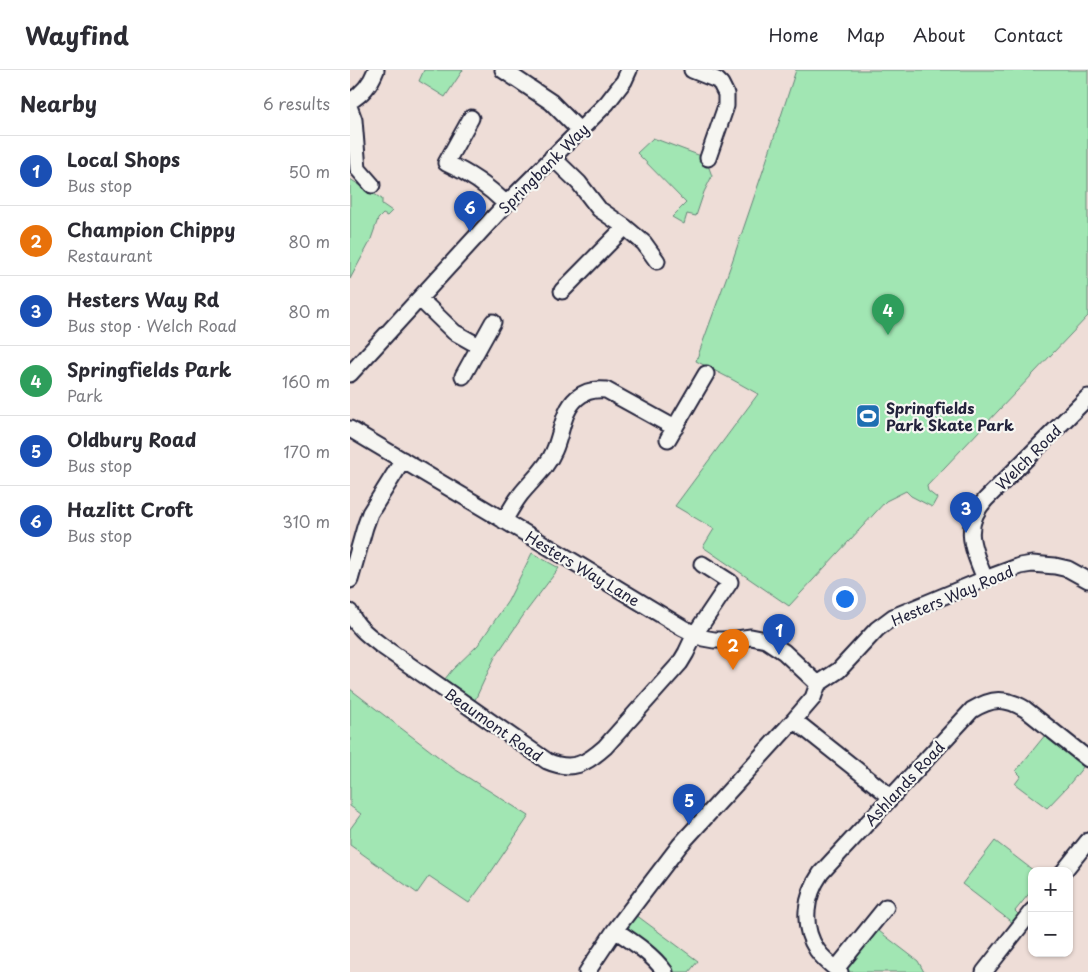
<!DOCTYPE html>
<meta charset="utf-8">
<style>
:root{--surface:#fff;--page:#f7f7f7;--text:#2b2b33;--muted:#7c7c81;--line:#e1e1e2;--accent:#1f6fb2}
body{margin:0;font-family:"Playpen Sans",sans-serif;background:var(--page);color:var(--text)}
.controls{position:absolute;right:15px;bottom:15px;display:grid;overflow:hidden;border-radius:10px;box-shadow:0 1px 4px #0004}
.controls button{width:45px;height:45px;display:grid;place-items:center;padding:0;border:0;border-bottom:1px solid var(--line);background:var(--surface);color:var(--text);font:25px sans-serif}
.you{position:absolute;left:494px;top:528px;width:18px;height:18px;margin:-12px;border:4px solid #fff;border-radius:50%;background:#1a73e8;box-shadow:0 0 0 8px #1a73e833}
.badge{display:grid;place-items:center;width:32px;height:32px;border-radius:50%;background:var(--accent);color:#fff;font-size:16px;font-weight:700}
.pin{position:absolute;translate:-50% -41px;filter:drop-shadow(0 1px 2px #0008)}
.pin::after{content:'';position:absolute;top:26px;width:18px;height:15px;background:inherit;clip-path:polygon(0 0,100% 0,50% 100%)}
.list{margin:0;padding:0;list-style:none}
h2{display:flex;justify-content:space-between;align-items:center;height:65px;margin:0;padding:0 20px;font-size:21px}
h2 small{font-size:16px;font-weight:400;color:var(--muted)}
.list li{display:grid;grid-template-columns:32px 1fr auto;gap:15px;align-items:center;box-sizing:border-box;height:70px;padding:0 20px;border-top:1px solid var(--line)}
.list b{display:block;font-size:19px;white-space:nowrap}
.list p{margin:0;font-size:16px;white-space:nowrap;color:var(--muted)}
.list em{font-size:16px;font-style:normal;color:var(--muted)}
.map{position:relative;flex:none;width:738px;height:902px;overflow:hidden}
header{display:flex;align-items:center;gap:30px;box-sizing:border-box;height:70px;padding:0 25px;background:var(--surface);border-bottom:1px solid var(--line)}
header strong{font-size:24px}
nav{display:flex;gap:28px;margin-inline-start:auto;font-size:18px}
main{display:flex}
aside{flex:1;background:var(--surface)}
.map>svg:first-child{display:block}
.green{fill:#a1e6b3;stroke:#628477}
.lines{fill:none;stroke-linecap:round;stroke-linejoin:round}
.minor-casing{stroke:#22223b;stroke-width:19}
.minor{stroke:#f6f6f2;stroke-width:15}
.labels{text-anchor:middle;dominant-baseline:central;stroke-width:4.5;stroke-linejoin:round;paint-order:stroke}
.street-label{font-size:15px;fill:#22223b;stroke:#f6f6f2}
.poi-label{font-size:15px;font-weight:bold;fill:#22223b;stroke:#f6f6f2;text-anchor:start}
</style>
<header>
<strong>Wayfind</strong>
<nav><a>Home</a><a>Map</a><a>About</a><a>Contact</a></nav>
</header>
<main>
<aside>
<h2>Nearby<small>6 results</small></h2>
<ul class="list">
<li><span class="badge" style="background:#1a4fb4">1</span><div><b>Local Shops</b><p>Bus stop</p></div><em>50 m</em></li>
<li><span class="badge" style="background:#e8710a">2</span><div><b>Champion Chippy</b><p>Restaurant</p></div><em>80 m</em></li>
<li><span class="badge" style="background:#1a4fb4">3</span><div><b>Hesters Way Rd</b><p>Bus stop · Welch Road</p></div><em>80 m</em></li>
<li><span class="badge" style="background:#2e9e5b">4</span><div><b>Springfields Park</b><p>Park</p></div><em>160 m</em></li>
<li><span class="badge" style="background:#1a4fb4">5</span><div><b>Oldbury Road</b><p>Bus stop</p></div><em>170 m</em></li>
<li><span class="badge" style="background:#1a4fb4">6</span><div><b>Hazlitt Croft</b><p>Bus stop</p></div><em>310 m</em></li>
</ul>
</aside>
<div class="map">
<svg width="738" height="902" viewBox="0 0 738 902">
<rect width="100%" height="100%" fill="#eeddd7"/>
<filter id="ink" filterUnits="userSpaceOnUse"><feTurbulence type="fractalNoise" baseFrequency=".02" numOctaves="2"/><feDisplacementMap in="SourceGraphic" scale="10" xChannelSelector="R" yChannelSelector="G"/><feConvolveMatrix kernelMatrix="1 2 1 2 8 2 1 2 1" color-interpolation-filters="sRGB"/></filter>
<g filter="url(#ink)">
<path class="green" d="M74,0h39l-18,27 -26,-16z
M446,0h292v246l-161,170 1,5 9,7 -5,9 -21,-11 -5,-5 -20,10 -97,105 -86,-59 11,-18 -39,-23 83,-112 -25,-14 -37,-19 36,-99 32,-94z
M303,68l48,18 -2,6 9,3 4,11 -8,16 -8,24 -9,-2 -3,10 -12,-7 14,-14 -49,-50z
M0,109l32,20v5l10,7 -5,5 -4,-2 -5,5 -8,23 -20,37z
M182,483l27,15 -34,45 -30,44 -20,43 -30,-21 7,-9 26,-25 30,-44z
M0,619l103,79 76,48 -44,65 -16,22 -40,-27 -12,17 -67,-48v-16l11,-15 -11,-8z
M700,659l38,32 -21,26 -20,21 -32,-24 6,-8 -5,-5z
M645,771l39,30h-2v19l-17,21 4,4 -6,8 -51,-39z
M286,845l62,46 -9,11h-15l-8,-10 -41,-32z
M521,855l47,36 6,11h-84z"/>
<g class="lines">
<defs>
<path id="minor" d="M153,0l48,32 29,29
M342,0l25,10 4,4 5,10v12l-18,52
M0,31c13,-7 21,-18 26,-31
M0,39l4,11 4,49 14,16
M121,48l-25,45c23,10 42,23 60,41
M202,87l27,26 20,26 26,18 19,16 13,18
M212,221l63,-64
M70,229l34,33 25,14
M0,304l156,-170 101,-101 17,-22 5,-11
M113,306l30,-54
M0,359l219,130 114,69 20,10 11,2h16l21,-3 15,3 18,12 34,32
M318,369l38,-65
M154,451c5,-9 10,-18 17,-27 11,-14 26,-26 33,-43 8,-17 8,-40 23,-53 8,-7 19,-9 29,-8l69,38
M635,509c-12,-30 -24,-53 1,-80l102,-102
M0,510l15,-53 5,-14 33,-53
M0,542c6,15 19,24 32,34l165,115c25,11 39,3 58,-14l75,-84 6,-10 9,-19 35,-52 -28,-18
M444,650l97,77
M714,801l24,-30
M265,860c18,12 37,24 50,42
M486,899l50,-62
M237,902l28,-42 65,-85 114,-125 19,-22 5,-14 21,-14 38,-41 16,-12 92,-38 35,-13 12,-2 23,2 13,3 20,11
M490,902c-9,-7 -17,-13 -23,-22 -16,-24 -12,-54 4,-77l151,-163c20,-12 33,-13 53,-1l63,50
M634,902l48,-61"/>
</defs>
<use href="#minor" class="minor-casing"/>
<use href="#minor" class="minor"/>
</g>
</g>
<defs>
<symbol id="stadium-square" viewBox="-11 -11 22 22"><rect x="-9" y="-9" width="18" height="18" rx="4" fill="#1f6fb2" stroke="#f6f6f2"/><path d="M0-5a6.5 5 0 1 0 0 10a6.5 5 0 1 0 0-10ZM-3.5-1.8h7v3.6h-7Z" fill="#fff"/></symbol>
</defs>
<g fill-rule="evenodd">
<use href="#stadium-square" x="504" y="332" width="28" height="28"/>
</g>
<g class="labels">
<g class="street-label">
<text transform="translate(193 98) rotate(-45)">Springbank Way</text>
<text transform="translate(678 387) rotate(-45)">Welch Road</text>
<text transform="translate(233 498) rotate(31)">Hesters Way Lane</text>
<text transform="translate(602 525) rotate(-23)">Hesters Way Road</text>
<text transform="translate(144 654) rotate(35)">Beaumont Road</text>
<text transform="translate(554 713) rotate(-47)">Ashlands Road</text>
</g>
<g class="poi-label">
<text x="536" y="337">Springfields<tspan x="536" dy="17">Park Skate Park</tspan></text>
</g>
</g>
</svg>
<div class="controls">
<button>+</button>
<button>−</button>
</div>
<div class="you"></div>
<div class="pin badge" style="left:429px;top:585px;background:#1a4fb4">1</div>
<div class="pin badge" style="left:383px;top:600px;background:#e8710a">2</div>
<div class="pin badge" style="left:616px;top:463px;background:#1a4fb4">3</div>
<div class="pin badge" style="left:538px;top:265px;background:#2e9e5b">4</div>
<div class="pin badge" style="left:339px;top:755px;background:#1a4fb4">5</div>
<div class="pin badge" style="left:120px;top:162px;background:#1a4fb4">6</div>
</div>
</main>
